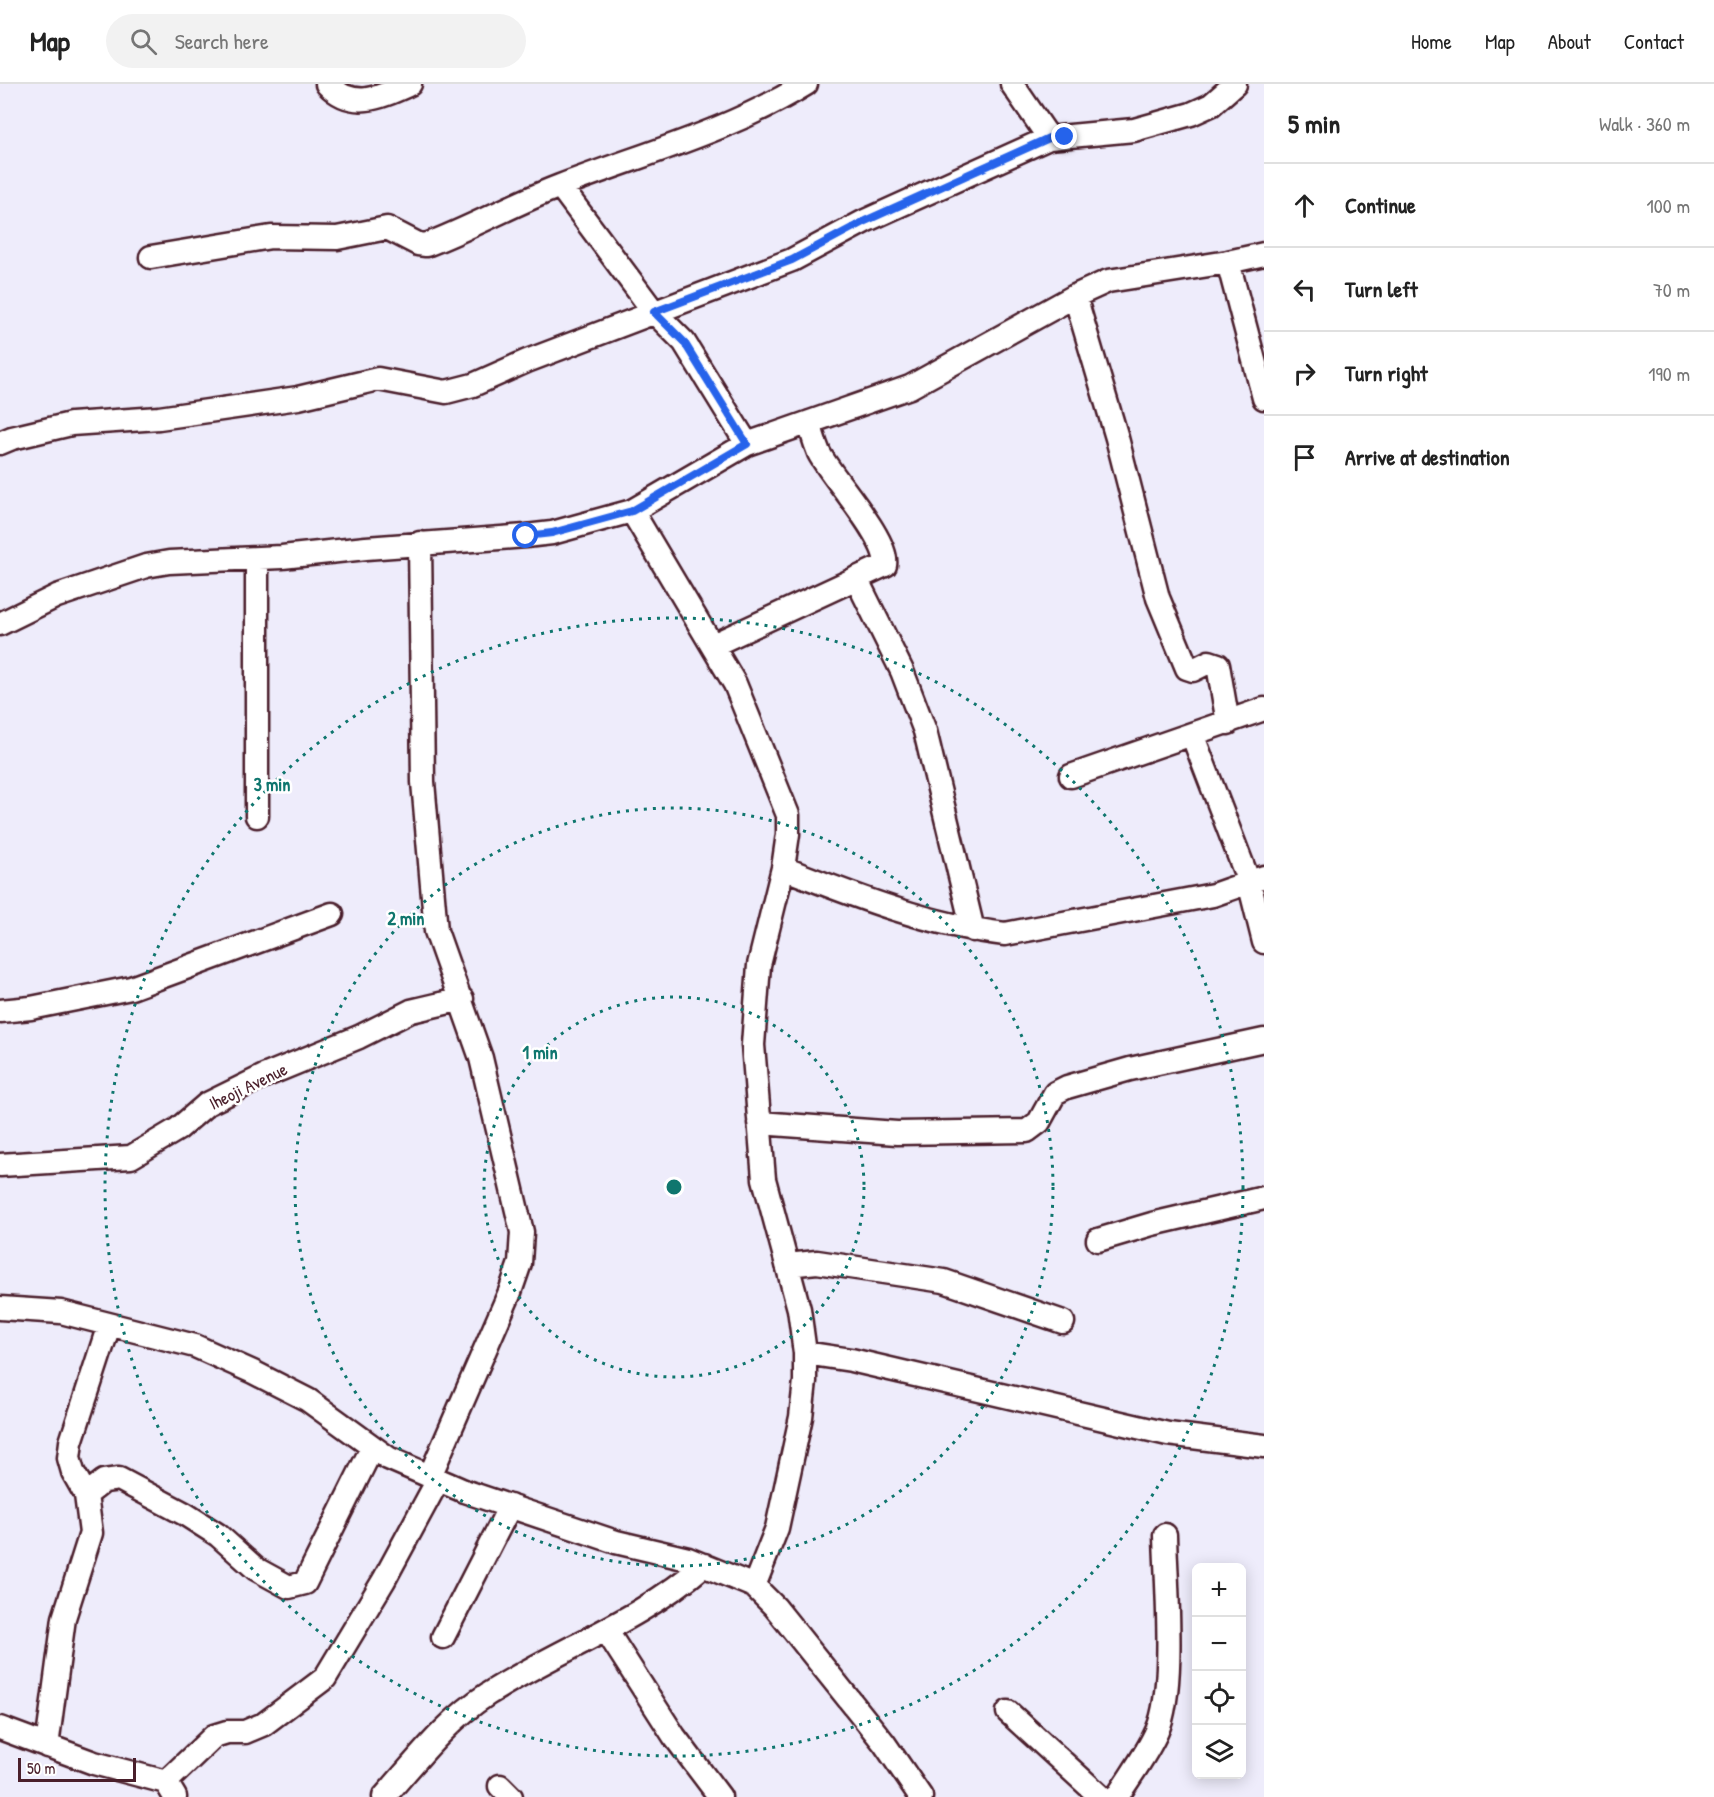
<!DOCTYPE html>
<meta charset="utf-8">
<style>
:root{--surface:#fff;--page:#f2f2f2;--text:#222;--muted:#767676;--line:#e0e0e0}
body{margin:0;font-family:"Patrick Hand",sans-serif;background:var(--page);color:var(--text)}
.controls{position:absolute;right:18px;bottom:18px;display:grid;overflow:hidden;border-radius:9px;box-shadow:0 3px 15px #0003}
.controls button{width:54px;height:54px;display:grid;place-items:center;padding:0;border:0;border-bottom:2px solid var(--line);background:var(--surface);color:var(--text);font:30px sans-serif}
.scale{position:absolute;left:18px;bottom:15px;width:118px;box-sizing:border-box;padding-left:6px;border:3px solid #4a1f2b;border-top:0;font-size:16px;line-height:21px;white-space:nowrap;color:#4a1f2b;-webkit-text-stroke:4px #fff;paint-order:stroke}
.stop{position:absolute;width:18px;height:18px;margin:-14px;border:4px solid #2563eb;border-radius:50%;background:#fff}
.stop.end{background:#2563eb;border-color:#fff;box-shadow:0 2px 6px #0008}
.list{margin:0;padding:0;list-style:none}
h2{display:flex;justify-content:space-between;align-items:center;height:78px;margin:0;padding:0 24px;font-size:26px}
h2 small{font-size:20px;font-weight:400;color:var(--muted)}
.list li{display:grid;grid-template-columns:39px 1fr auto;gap:18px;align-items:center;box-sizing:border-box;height:84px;padding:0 24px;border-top:2px solid var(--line)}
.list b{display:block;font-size:22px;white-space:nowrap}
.list em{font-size:20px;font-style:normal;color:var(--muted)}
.icon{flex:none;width:33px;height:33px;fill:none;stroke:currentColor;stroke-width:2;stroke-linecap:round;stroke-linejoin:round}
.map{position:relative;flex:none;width:1264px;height:1713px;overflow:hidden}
header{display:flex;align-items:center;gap:36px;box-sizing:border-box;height:84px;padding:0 30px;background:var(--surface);border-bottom:2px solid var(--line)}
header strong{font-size:28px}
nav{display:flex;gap:33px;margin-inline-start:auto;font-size:21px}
.search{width:420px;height:54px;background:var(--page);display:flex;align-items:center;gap:15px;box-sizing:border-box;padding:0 21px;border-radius:33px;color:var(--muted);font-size:22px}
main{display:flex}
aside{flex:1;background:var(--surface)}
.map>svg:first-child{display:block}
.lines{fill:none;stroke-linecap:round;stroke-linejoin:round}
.minor-casing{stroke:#4a1f2b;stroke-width:27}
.minor{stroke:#fff;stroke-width:22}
.route{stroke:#2563eb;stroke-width:8}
.ring{fill:none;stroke:#0f766e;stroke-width:3;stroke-dasharray:3 6}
.labels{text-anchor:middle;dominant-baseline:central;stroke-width:5;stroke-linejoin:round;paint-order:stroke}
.street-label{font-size:18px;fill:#4a1f2b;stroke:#fff}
.centre{fill:#0f766e;stroke:#fff;stroke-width:3}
.ring-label{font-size:18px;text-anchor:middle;font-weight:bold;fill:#0f766e;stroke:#fff;stroke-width:5;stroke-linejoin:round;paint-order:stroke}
</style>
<header>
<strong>Map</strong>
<div class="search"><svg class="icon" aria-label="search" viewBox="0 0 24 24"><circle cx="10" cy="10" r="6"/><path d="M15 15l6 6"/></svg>Search here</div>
<nav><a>Home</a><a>Map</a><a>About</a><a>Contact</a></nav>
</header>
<main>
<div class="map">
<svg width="1264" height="1713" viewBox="0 0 1264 1713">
<rect width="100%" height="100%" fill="#eeecfb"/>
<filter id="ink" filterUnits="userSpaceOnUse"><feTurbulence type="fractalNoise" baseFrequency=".0167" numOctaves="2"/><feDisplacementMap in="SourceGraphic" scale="12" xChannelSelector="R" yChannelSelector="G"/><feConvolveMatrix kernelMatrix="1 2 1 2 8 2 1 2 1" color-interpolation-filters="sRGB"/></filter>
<g filter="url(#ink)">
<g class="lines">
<defs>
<path id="minor" d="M327,0c26,27 54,13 83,0
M1012,0l37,54
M560,102l94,126 30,30 63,102
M151,173l120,-20 66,1 50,-10 31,16 8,1c45,-17 89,-42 134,-59 83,-32 170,-55 246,-102
M1228,178l36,136
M1075,212l42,142 41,160 29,70 6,2 16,-8 9,3 10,58
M0,359l12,-5 59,-14 88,-6 139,-20 80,-19 68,13 27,-7 54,-24 265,-101 73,-39 184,-83 85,-8 57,-16 20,-9 24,-21
M632,427l103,173 53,131v19l-5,34 -24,97 -6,80 11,134 35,130 6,44v28l-4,36 -24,111 -23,58
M420,459l3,239 13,149 45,127 41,174 -2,31 -10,29 -80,184
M257,475v257
M856,494l46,93 23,60 48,199
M0,540l57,-28 89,-30 23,-4 113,-5 84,-9 160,-12 26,-3 80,-22 115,-67 163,-57 165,-91 33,-15 120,-19 36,-8
M713,561l172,-80c5,-25 -54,-88 -66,-112 -4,-10 -8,-21 -9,-31
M1192,650l57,148 15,60
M1071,692l193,-67
M783,784c72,28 145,57 222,66l208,-39 51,-18
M0,927l31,-3 100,-20 201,-74
M759,1039l138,10 130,-2 12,-9 16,-29 12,-6 63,-18 134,-29
M0,1081l131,-8 47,-28 29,-25 57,-28 95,-39 52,-26 51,-12
M1098,1156l54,-16 112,-26
M787,1181l30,-3 127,19 119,41
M0,1224l61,4 134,34 58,26 55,28 80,58 76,33 152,51 72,17 66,27 21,21 109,136 37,54
M805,1269l46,7 317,74 96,12
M86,1411l18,-14 15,-2 66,35 33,21 38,34 33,18 16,-4 67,-135
M606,1546l68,106 46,61
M443,1553l67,-131
M1008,1628l93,85
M0,1644l94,35 72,19 9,15
M47,1662l17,-128 27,-85 -5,-38 -13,-23 -4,-14 2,-16 38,-117
M166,1698l48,-46 13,-4h18l19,-8 61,-46 59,-98 54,-100
M500,1702l11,11
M384,1713c33,-37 62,-76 104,-103 71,-45 152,-73 216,-129
M1117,1713c13,-21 30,-43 40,-66 19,-42 9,-148 8,-196"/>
</defs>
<use href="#minor" class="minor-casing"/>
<use href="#minor" class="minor"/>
</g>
</g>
<g class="lines" filter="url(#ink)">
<path class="route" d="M526,452l26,-3 80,-22 115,-67 -63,-102 -30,-30 138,-52 73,-39 184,-83 16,-1"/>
</g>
<g class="ring">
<circle cx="674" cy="1103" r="190"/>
<circle cx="674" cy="1103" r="379"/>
<circle cx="674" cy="1103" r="569"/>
</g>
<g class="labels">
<g class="street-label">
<text transform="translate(248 1002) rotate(-26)">Iheoji Avenue</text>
</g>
</g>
<circle cx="674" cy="1103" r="9" class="centre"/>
<g class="ring-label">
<text x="272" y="707">3 min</text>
<text x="406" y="841">2 min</text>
<text x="540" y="975">1 min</text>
</g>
</svg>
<div class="controls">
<button>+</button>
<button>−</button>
<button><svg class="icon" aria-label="locate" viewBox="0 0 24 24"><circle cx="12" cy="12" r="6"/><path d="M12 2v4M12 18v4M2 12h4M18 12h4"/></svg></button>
<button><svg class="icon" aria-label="layers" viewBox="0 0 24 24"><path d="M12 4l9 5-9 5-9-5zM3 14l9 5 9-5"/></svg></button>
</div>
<div class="scale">50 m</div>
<div class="stop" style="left:526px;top:452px"></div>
<div class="stop end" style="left:1065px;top:53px"></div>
</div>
<aside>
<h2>5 min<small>Walk · 360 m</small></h2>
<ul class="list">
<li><svg class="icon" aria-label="ahead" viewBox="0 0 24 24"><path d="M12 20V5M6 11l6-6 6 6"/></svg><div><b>Continue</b></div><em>100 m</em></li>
<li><svg class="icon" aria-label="left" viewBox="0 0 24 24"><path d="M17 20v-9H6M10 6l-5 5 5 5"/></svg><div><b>Turn left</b></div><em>70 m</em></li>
<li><svg class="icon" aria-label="right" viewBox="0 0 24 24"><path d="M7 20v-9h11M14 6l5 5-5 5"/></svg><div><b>Turn right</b></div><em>190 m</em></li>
<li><svg class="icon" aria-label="arrive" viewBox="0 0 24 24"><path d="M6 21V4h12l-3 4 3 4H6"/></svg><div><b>Arrive at destination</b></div></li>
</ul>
</aside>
</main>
